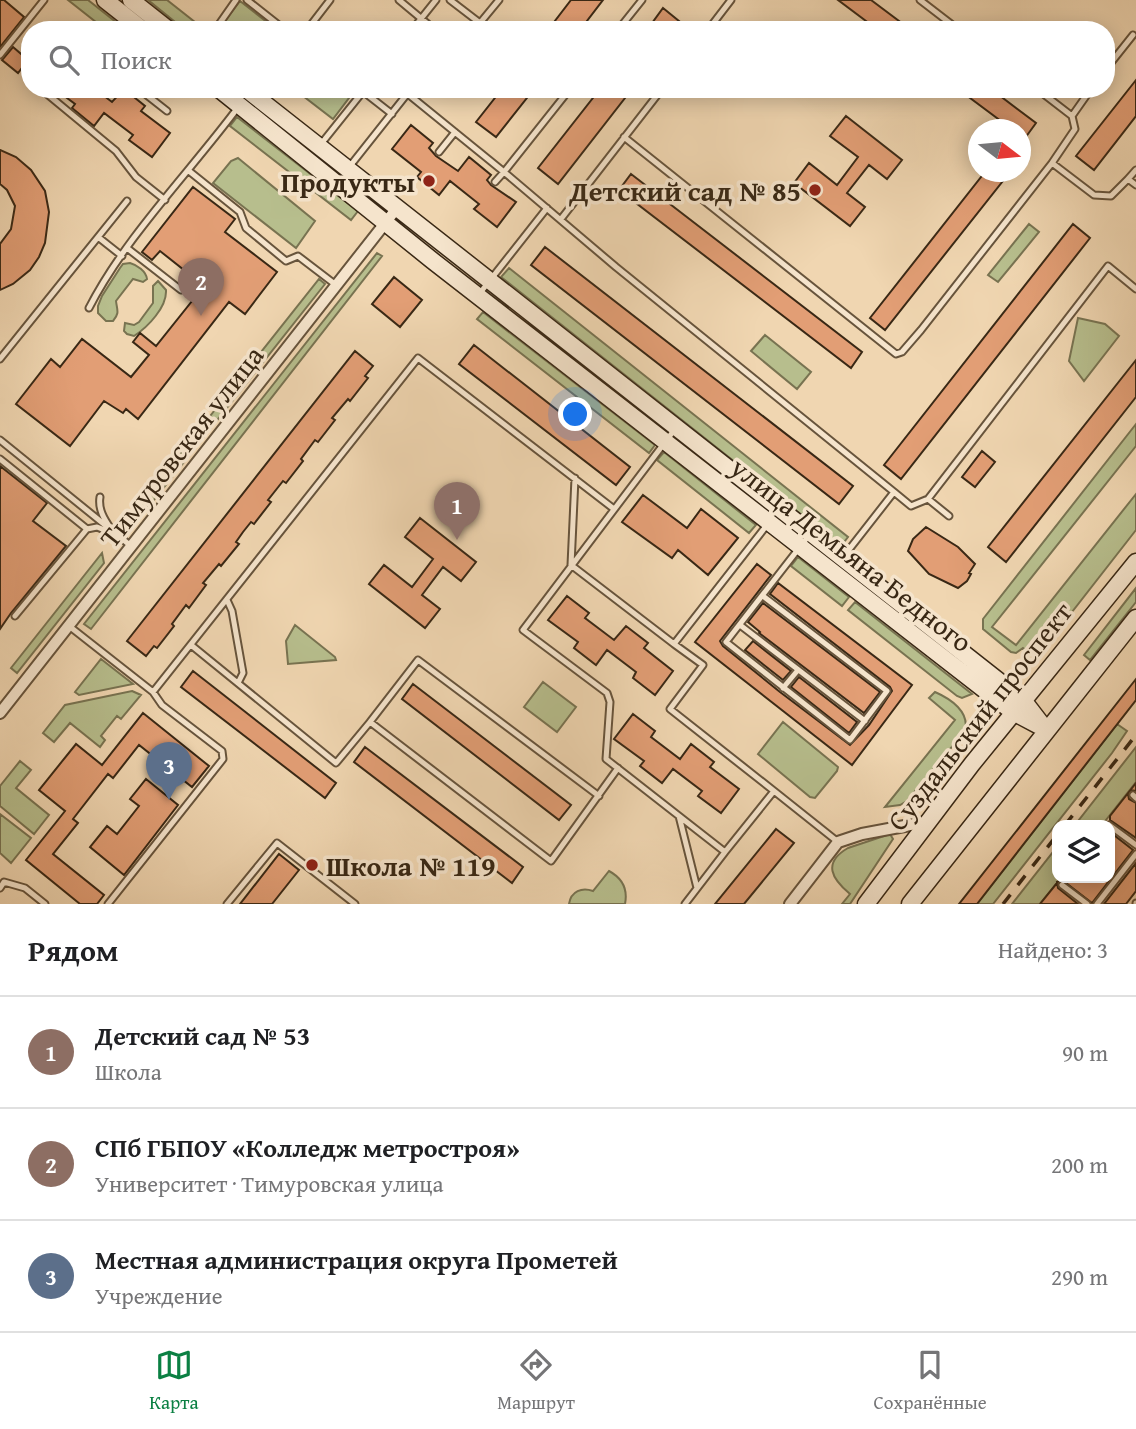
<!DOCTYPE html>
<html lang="ru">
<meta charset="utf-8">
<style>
:root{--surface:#fff;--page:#f6f6f6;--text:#202124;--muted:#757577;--line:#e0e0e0;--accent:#0b8043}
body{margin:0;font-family:"Gentium Book Plus",serif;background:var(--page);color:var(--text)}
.controls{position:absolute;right:21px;bottom:21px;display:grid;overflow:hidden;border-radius:14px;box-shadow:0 4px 18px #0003}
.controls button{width:63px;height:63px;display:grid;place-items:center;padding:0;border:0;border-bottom:2px solid var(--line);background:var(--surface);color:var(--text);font:35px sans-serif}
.compass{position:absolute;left:968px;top:119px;width:63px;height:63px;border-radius:50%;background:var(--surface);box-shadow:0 4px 18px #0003;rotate:106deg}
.you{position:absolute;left:576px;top:415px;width:24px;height:24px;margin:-18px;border:5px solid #fff;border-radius:50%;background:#1a73e8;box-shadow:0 0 0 10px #1a73e833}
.badge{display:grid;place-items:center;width:46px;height:46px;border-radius:50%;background:var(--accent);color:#fff;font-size:23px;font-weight:700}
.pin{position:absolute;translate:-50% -58px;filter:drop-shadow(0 2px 4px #0008)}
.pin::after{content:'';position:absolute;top:37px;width:24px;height:21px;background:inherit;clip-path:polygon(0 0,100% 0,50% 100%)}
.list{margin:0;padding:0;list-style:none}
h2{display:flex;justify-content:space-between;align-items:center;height:91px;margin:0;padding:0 28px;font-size:30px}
h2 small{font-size:23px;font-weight:400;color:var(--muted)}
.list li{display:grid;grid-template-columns:46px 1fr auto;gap:21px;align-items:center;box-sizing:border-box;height:112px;padding:0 28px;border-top:2px solid var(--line)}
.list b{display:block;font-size:26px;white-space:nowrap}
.list p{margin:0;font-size:23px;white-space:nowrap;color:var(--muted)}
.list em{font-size:23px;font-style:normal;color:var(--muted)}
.icon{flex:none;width:38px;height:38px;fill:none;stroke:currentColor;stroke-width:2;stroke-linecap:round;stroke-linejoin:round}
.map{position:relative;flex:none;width:1136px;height:904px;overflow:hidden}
.search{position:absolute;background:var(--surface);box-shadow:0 4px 18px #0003;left:21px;right:21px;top:21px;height:77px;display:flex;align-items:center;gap:18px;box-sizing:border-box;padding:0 24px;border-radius:28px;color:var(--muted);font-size:26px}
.sheet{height:427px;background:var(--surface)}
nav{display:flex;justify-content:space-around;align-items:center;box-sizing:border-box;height:98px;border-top:2px solid var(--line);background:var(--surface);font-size:19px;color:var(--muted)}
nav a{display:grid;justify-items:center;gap:4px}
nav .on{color:var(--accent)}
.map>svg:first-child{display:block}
.green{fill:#b7be8d;stroke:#787351;stroke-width:2}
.building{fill:#e29e75;stroke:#392815;stroke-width:2}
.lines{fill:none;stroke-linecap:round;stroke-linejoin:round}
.lane-casing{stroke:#67543c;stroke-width:9}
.street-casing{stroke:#67543c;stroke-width:14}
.secondary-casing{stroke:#392815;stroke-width:19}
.lane{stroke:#f5e4cc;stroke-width:5}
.street{stroke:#f5e4cc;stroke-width:10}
.secondary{stroke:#f5e4cc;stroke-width:16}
.rail{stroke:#392815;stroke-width:3.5;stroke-dasharray:12 12;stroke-linecap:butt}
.poi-dot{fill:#8f2418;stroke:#f5e4cc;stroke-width:2.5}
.labels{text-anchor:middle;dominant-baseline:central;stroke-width:7;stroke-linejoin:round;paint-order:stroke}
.poi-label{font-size:28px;font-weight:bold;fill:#392815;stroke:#f5e4cc;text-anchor:end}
.street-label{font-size:28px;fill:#392815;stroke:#f5e4cc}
</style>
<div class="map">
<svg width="1136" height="904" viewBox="0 0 1136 904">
<rect width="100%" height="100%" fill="#f0d6b1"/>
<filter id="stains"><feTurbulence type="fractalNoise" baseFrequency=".00286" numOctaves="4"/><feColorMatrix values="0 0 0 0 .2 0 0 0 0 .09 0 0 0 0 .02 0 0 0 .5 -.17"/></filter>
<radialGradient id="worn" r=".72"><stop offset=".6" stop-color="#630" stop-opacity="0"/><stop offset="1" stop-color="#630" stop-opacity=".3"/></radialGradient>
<path class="green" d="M68,0h20l38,30h-20z
M148,0h19l38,30h-20z
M240,1l37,29h-59z
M294,89h60l1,1 -22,29z
M237,117l121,94 -7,9 -121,-94z
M238,158l77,63 -19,27 -83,-65 18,-22z
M1029,224l10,8 -41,50 -10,-7z
M377,253l5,3 -291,373 -7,-5z
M130,263c7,2 16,8 17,16l-4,3 -10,-3 -17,22c1,9 4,12 -3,20h-7l-8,-8v-7l4,-10 18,-28 3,-4z
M509,268l339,269 -7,9 -340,-269z
M319,279l6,5 -183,231 -9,-2z
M158,281l8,9c1,17 -18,37 -32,46l-7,-2 -3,-3 1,-8 9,2 5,-3 14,-19v-17z
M483,312l172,133 -6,8 -172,-134z
M1078,318l27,6 14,12 -35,45 -15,-20z
M765,335l46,37 -14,17 -46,-38z
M1136,424v22l-144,181 24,18 120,-151v36l-100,128 -13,-10 -7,5 -5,-1 -28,-23v-10z
M664,452l92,73 -7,8 -92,-73z
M102,553l2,10 -87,110 -6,-5z
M798,557l51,40 -7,9 -51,-40z
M1136,588v14l-46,58 -6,-5z
M855,602l117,92 -10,4 -5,-2 -109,-86z
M295,625l40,32 1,3 -48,4 -2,-23z
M101,659l32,25 -54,11 -4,-3z
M543,682l33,25 -19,25 -33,-25z
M132,691l9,4 -20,24 -4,-3 -16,20 4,4 -5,7 -30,-24 -16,19 -11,-9 22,-28z
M935,692c16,7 35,20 30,39l-58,70 -7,4 -15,2 70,-87 -26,-22z
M783,722l55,45 -1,4 -22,27 -5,-1 -52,-43z
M1117,724l10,7 -15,22 -119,151h-16z
M1136,747v35l-34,43h-27z
M20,761l11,9 -15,18 33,27 -15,19 -34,-28v-20z
M0,814l31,24 -20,25 -11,-10z
M890,834l3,5 -43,65h-8l8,-10c-18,-15 -28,-31 -2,-46z
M1057,847v31h4l-21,26h-28z
M609,871c13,7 19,18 16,33h-56c2,-13 13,-17 24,-13z"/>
<path class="building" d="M0,0h4l20,17 -24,30z
M571,0h32l-23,30h-32z
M838,0h33l40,30h-33z
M663,8l27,22h-43z
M13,47l15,13 -10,13 -16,-13z
M1136,80v36l-42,54 -18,-14z
M55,89h40l17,13 12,-13 21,17 -4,5 29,22 -18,24 -23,-17 4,-5 -29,-22 -10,13 -22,-18 3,-4z
M502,89h32l-38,48 -20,-15z
M600,89h32l-74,95 -20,-16z
M958,89h33l45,34 -16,22v-15h-7z
M846,116l56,44 -15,19 -18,-14 -22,28 18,14 -15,19 -56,-43 15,-20 28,22 21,-28 -28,-21z
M411,125l22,18 -4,5 7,8 22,15 11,-14 22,18 -4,5 4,5 25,17 -19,25 -23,-18 5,-5 -29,-23 -11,14 -22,-18 4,-5 -29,-23z
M0,150l16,7 15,13 14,21 4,21 -4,31 -6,14 -9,13 -17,14 -13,6v-46l11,-15 4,-23 -8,-16 -7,-6z
M985,172h25l-125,158 -15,-12z
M631,174l231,178 -11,16 -232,-178z
M193,187l42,32 -10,13 52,40 -32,42 -16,-12 -91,117 -12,-10 -3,4 -19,-12 -34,45 -54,-42 35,-45 9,8 22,-28 49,38 18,-22 -16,-13 7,-9 16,13 48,-60 -44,-35 -8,9 -10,-8z
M1073,224l17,14 -189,241 -17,-14z
M545,247l308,239 -14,18 -308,-239z
M394,277l28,23 -22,27 -28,-23z
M474,345l156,122 -14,18 -157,-121z
M355,351l18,15 -8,10 3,2 -18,23 -2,-2 -16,19 3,2 -17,22 -3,-2 -14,19 2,2 -17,22 -3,-2 -15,19 3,2 -17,22 -3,-2 -8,10 -7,10 3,2 -18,22 -2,-2 -16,19 3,2 -17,23 -3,-3 -14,19 2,2 -17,22 -3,-2 -8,10 -19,-15z
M1136,360v37l-130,165 -18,-15z
M982,451l13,11 -20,25 -13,-10z
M0,466l47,37 -14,18 33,25 -55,67 -11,16z
M643,495l44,33 14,-19 37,29 -30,37 -30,-25 -6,8 -50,-36z
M420,518l56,44 -15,19 -18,-14 -21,28 18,14 -15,19 -56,-44 15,-19 28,22 21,-28 -28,-22z
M926,527l32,20 17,17 -6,9 2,1 -4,7 -9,7 -29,-14 -21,-23 5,-12z
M757,564l14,11 -51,66 3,5 57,46 70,53 19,-20 23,-34 -2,-4 -120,-93 8,-11 134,102 -60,80 -157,-123z
M567,596l22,17 -4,5 29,22 12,-14 22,17 -4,5 29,23 -18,24 -22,-17 3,-6 -29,-22 -11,15 -22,-17 4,-6 -30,-22z
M763,603l117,89 -16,21 -105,-80 1,-1 -12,-10z
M753,641l38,30 -8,9 -38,-30z
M193,671l143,112 -11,15 -144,-111z
M799,677l58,45 -8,11 -58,-46z
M1136,679v21l-159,204h-18z
M413,684l158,121 -12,15 -157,-121z
M143,713l66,53 -17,21 -53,-42 -26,33 -5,-4 -35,45 5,4 -25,31 51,41 -7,9h-17l-54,-44 39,-49 -26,-21 37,-46 26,21z
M633,714l22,17 -4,6 29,22 11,-15 23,18 -4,5 29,22 -18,24 -23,-17 4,-5 -29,-22 -11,14 -22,-17 4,-5 -30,-22z
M365,747l158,120 -11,16 -158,-121z
M146,779l32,26 -54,70 -34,-28 17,-21 10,8 22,-28 -9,-7z
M1136,783v8l-5,-1 -3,4 1,5 7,4v35l-26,-18v-4z
M776,829l18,14 -50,61h-29z
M1110,832l23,18 -41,53 -30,-23 -5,2 1,6 20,16h-38l21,-26h49z
M279,854l20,16 -27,34h-32z
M1136,863v28l-10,13h-22z"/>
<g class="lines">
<defs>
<path id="lane" d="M247,0l38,30
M399,0l36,30
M450,0l30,23
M920,0l39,30
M310,26l20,-26
M215,30l21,-30
M412,30l24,-30
M469,30l11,-7 19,-23
M618,30l24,-30
M708,30l23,-30
M0,55l44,-55
M1106,69l27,-34
M41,89l75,62 20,26 29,23
M139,89l28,22
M360,89l32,25
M570,89l-66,83 112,95 278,225
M1037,89l35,27 19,-27
M408,94l96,78 -9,10
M624,137l272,217 6,-2 19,-22 131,-167 23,-34 -3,-13
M321,144l44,-55
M439,152l16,-20
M1052,163l42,32 17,1 17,-17
M350,166l61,-77
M1136,170l-8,9 8,6
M189,171l51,41 6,16 40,33 12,-5 38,29
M561,219l101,-130
M98,237l24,19
M127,248l54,42
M480,293l67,-85
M89,308c37,-72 101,-136 150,-202
M0,359l127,-158
M675,429l-152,201 84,63 3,9 -4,57 119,93 49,-61 64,51
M0,440l131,106
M0,459l87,70
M100,497c-2,12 4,22 11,32
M928,499l21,17
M844,556l50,-64 17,14 17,-7 180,-233 28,23
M571,565l103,79 93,-119
M571,565l4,-87
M763,596l124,95 -37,49 -124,-98 84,-108
M227,600l5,11 11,62 -5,10
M15,616l72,-87 10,-2 10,4
M740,625l125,96
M69,626l84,66 9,13 60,46 1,8 -115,145
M674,644l29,21 -33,44 104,82
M191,645l145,118 34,-41 181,139 67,-93
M783,688l15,-18
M153,692l265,-334 196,151
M370,722l48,-62 181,136
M1133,795l3,3
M679,816l18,72
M1109,825l27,20
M1062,885l25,19
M0,888l4,-6 21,6 20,16
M227,904l50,-61 78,61
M685,904l40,-52
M1097,904l39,-50
M1136,904v-1"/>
<path id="street" d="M0,713l397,-505
M790,904l48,-62 24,-8 64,-12"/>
<path id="secondary" d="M105,0l38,30
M131,0l38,30
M219,89l214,172 580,451 34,18
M246,89l777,611 20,26
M866,904l106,-140 164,-202
M910,904l226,-286"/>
</defs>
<use href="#lane" class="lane-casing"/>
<use href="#street" class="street-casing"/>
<use href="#secondary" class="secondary-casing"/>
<use href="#lane" class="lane"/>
<use href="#street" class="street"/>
<use href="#secondary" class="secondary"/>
<path class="rail" d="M1065,825l71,-90
M1003,904l54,-69"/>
</g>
<g class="poi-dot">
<circle cx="429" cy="181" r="7"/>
<circle cx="815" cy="190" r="7"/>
<circle cx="312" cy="865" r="7"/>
</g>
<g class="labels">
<g class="poi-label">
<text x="415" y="181">Продукты</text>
<text x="801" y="190">Детский сад № 85</text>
<text x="326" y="865" text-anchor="start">Школа № 119</text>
</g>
<g class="street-label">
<text transform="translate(181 446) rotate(-52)">Тимуровская улица</text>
<text transform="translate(852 554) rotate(38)">улица Демьяна Бедного</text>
<text transform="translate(979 716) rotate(-52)">Суздальский проспект</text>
</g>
</g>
<rect width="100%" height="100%" filter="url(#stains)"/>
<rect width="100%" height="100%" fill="url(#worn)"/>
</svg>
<div class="controls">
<button><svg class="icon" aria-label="layers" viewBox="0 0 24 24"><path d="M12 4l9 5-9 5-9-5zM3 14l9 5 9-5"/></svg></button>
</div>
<svg class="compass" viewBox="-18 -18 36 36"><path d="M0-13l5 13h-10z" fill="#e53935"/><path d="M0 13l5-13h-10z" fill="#757577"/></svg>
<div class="you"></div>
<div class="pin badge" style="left:457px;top:540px;background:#8d6e63">1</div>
<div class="pin badge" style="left:201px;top:316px;background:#8d6e63">2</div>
<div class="pin badge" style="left:169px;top:800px;background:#5c6f8a">3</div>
<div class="search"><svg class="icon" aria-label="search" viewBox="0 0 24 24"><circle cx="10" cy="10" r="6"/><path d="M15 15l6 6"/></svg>Поиск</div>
</div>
<section class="sheet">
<h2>Рядом<small>Найдено: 3</small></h2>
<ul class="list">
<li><span class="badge" style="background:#8d6e63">1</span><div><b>Детский сад № 53</b><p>Школа</p></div><em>90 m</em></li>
<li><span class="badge" style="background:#8d6e63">2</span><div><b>СПб ГБПОУ «Колледж метростроя»</b><p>Университет · Тимуровская улица</p></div><em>200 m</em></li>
<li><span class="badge" style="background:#5c6f8a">3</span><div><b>Местная администрация округа Прометей</b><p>Учреждение</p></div><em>290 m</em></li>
</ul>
</section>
<nav>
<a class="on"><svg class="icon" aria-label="map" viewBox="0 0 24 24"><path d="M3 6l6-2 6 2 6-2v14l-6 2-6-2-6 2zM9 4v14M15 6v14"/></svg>Карта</a>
<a><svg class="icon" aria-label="directions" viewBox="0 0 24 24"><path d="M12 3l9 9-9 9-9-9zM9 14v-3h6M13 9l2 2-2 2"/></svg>Маршрут</a>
<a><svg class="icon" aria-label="saved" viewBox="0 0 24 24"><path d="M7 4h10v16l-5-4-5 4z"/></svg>Сохранённые</a>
</nav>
